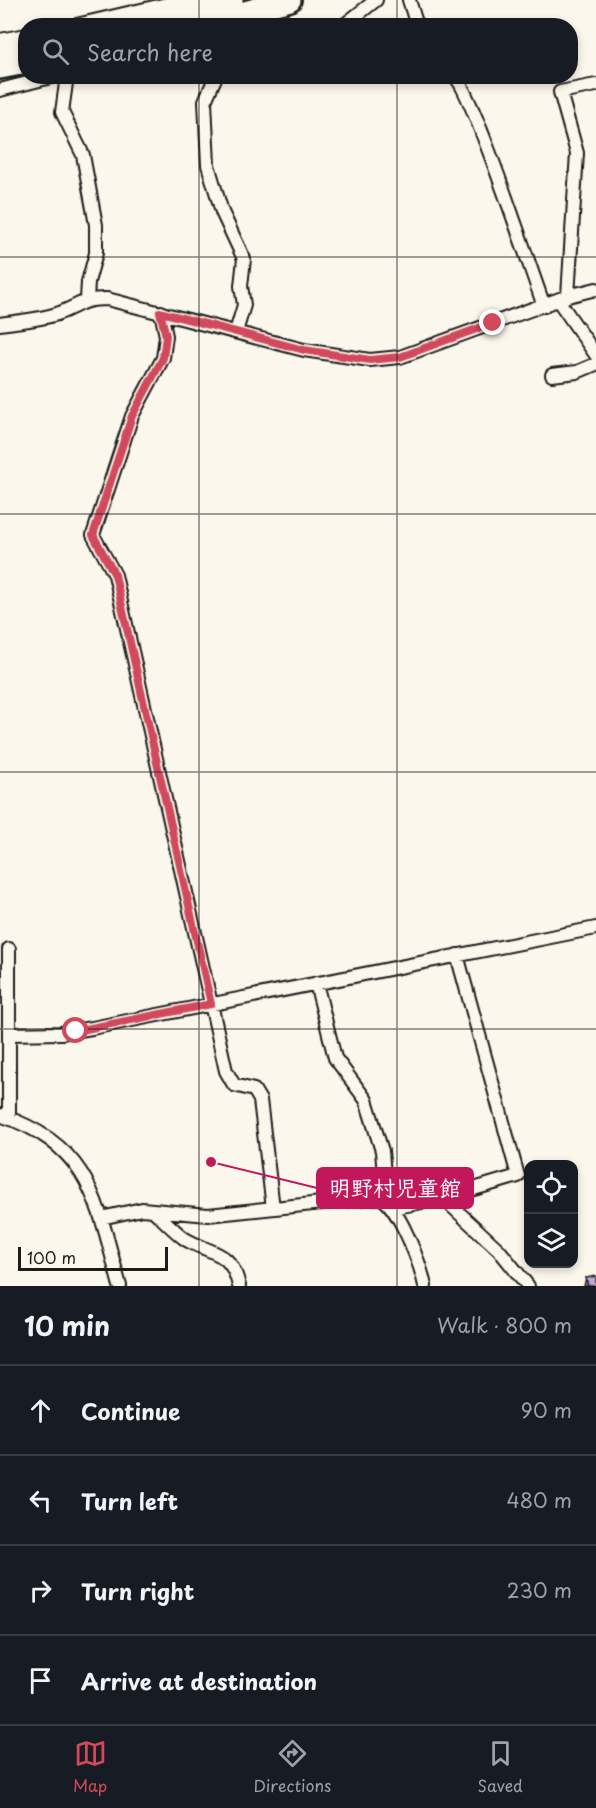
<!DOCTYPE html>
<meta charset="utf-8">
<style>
:root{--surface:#171b24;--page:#242831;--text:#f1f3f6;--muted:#9ea1a6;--line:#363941;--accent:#d1495b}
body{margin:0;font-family:"Playpen Sans","Klee One",sans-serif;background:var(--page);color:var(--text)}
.controls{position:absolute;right:18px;bottom:18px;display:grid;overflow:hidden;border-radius:12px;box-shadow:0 3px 9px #0003}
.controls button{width:54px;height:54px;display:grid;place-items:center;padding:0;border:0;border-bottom:2px solid var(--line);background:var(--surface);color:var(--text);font:30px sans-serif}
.scale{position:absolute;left:18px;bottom:15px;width:150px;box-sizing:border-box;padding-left:6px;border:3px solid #1c1c1c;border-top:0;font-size:16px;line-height:21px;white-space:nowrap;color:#1c1c1c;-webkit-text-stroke:4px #fbf7ec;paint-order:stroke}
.stop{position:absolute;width:18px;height:18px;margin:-14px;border:4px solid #d1495b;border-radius:50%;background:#fff}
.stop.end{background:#d1495b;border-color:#fff;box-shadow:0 2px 6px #0008}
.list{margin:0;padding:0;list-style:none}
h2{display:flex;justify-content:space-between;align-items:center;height:78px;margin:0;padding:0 24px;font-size:26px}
h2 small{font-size:20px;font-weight:400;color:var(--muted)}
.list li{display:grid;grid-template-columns:39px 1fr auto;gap:18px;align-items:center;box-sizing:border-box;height:90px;padding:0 24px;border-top:2px solid var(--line)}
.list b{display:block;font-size:22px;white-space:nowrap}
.list em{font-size:20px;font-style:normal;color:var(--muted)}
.icon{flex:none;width:33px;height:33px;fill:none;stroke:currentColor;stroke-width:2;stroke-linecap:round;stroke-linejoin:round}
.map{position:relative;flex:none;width:596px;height:1286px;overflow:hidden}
.search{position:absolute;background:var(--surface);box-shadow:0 3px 9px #0003;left:18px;right:18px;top:18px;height:66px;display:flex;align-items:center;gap:15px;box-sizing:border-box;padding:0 21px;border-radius:24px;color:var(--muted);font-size:22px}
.sheet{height:438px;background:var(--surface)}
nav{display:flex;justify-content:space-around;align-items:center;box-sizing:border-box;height:84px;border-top:2px solid var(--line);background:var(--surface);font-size:16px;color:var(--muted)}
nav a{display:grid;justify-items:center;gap:3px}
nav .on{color:var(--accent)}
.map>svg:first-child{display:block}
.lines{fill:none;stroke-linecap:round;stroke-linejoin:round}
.minor-casing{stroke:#1c1c1c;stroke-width:16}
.motorway-casing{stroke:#1c1c1c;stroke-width:26}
.minor{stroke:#fbf7ec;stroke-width:12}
.motorway{stroke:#fbf7ec;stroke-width:21}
.wall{fill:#a78fb5;stroke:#1c1c1c;stroke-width:1.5}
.building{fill:#c2a6d3;stroke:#1c1c1c;stroke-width:1.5}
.route{stroke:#d1495b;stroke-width:8}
.grid{fill:none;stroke:#1c1c1c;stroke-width:1.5;stroke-opacity:0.55}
.leader{fill:none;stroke:#c2185b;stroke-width:2}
.callout-dot{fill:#c2185b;stroke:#fbf7ec;stroke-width:2}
.callout{fill:#c2185b;stroke:#c2185b;stroke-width:2}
.callout-label{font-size:22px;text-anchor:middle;font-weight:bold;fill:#fff}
</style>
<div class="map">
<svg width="596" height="1286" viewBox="0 0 596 1286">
<rect width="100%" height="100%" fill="#fbf7ec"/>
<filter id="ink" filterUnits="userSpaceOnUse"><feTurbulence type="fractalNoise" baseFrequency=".0167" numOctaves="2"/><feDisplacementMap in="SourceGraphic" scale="12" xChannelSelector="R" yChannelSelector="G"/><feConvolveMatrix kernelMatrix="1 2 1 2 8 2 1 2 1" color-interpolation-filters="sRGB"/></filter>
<g filter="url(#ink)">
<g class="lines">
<defs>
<path id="minor" d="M409,0l8,26
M72,26l112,-26
M343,26l33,-26
M0,40l26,-5
M67,76l-5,36 21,43 13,70v28l-8,29 -1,17
M216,76l-11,25 3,64 14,47 22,47 -3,27 3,19 -8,27
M454,76c17,11 78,198 90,230
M0,90l55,-14
M568,296l9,-143 -17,-61 36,-7
M558,300l38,55
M161,312l5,24 -3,22 -31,58 -39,119 22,40 111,496 8,14 20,5 6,10 13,108
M0,324c19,-3 38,-4 57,-10 23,-8 23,-15 50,-15l197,51 66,10 30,-3 168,-61 28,-7
M552,375l25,-3 19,-8
M9,949v169
M316,983l19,75 31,42 16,51 4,48
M9,1034l52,-1 31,-5 504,-100
M0,1115c92,31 97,88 120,171
M443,1198l75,-22 -61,-221
M392,1208l51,-10 56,52 29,36
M153,1210c10,9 21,21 32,29 27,16 46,10 54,47
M101,1218l41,-9 66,6 171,-18c19,6 42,69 46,89"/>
<path id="motorway" d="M131,26l101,-26
M193,26l97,-26
M0,53l26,-5
M0,68l26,-5"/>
</defs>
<use href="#minor" class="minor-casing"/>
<use href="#motorway" class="motorway-casing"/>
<use href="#minor" class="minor"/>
<use href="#motorway" class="motorway"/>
</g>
<path class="wall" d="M586,1278l10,8h-12z"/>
<path class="building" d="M596,1276v10h-8l-2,-8z"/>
</g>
<g class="lines" filter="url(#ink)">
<path class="route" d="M76,1031l135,-27 -96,-429 -22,-40 39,-119 31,-58 3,-22 -6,-24 144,38 66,10 30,-3 93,-34"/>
</g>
<path class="grid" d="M199,0v26M397,0v26M199,76v1210M397,76v1210M0,257h596M0,514h596M0,772h596M0,1029h596"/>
<path class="leader" d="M211 1162L317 1188"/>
<circle class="callout-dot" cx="211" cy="1162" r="6"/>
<rect class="callout" x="317" y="1168" width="156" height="40" rx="6"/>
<g class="callout-label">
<text x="395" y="1196">明野村児童館</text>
</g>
</svg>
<div class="controls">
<button><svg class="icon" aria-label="locate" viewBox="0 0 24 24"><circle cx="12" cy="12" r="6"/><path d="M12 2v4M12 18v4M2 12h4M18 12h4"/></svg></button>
<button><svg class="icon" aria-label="layers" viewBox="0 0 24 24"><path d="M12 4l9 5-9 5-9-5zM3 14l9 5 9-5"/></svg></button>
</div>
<div class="scale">100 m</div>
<div class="stop" style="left:76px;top:1031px"></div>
<div class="stop end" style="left:493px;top:323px"></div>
<div class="search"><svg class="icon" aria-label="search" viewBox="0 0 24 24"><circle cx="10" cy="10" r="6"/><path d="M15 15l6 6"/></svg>Search here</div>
</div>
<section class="sheet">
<h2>10 min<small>Walk · 800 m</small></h2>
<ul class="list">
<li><svg class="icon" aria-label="ahead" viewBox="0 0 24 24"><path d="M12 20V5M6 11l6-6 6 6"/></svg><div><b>Continue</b></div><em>90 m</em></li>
<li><svg class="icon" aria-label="left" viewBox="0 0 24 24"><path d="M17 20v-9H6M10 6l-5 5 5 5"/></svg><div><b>Turn left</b></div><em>480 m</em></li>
<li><svg class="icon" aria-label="right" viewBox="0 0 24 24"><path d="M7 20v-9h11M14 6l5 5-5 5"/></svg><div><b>Turn right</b></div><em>230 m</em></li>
<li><svg class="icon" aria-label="arrive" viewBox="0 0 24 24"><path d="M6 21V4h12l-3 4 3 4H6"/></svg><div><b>Arrive at destination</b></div></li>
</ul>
</section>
<nav>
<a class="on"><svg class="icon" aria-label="map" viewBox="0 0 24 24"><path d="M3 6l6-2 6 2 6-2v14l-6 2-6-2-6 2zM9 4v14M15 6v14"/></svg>Map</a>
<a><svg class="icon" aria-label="directions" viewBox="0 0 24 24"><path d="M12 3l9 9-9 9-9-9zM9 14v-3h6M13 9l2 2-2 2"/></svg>Directions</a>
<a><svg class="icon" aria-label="saved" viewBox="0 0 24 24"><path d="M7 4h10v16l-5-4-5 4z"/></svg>Saved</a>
</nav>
